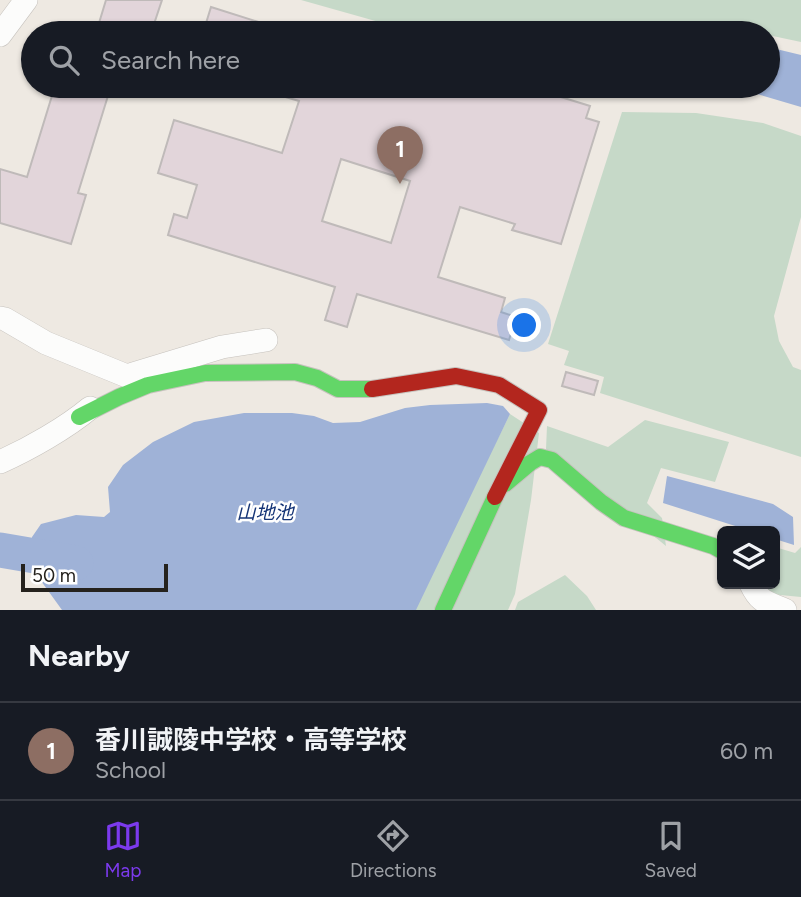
<!DOCTYPE html>
<meta charset="utf-8">
<style>
:root{--surface:#171b24;--page:#242831;--text:#f1f3f6;--muted:#9ea1a6;--line:#363941;--accent:#7c3aed}
body{margin:0;font-family:Figtree,"Noto Sans JP",sans-serif;background:var(--page);color:var(--text)}
.controls{position:absolute;right:21px;bottom:21px;display:grid;overflow:hidden;border-radius:10px;box-shadow:0 2px 5px #0004}
.controls button{width:63px;height:63px;display:grid;place-items:center;padding:0;border:0;border-bottom:2px solid var(--line);background:var(--surface);color:var(--text);font:35px sans-serif}
.scale{position:absolute;left:21px;bottom:18px;width:147px;box-sizing:border-box;padding-left:7px;border:4px solid #25221d;border-top:0;font-size:19px;line-height:24px;white-space:nowrap;color:#25221d;-webkit-text-stroke:5px #fff;paint-order:stroke}
.you{position:absolute;left:525px;top:326px;width:24px;height:24px;margin:-18px;border:5px solid #fff;border-radius:50%;background:#1a73e8;box-shadow:0 0 0 10px #1a73e833}
.badge{display:grid;place-items:center;width:46px;height:46px;border-radius:50%;background:var(--accent);color:#fff;font-size:23px;font-weight:700}
.pin{position:absolute;translate:-50% -58px;filter:drop-shadow(0 2px 4px #0008)}
.pin::after{content:'';position:absolute;top:37px;width:24px;height:21px;background:inherit;clip-path:polygon(0 0,100% 0,50% 100%)}
.list{margin:0;padding:0;list-style:none}
h2{display:flex;justify-content:space-between;align-items:center;height:91px;margin:0;padding:0 28px;font-size:30px}
h2 small{font-size:23px;font-weight:400;color:var(--muted)}
.list li{display:grid;grid-template-columns:46px 1fr auto;gap:21px;align-items:center;box-sizing:border-box;height:98px;padding:0 28px;border-top:2px solid var(--line)}
.list b{display:block;font-size:26px;white-space:nowrap}
.list p{margin:0;font-size:23px;white-space:nowrap;color:var(--muted)}
.list em{font-size:23px;font-style:normal;color:var(--muted)}
.icon{flex:none;width:38px;height:38px;fill:none;stroke:currentColor;stroke-width:2;stroke-linecap:round;stroke-linejoin:round}
.map{position:relative;flex:none;width:801px;height:610px;overflow:hidden}
.search{position:absolute;background:var(--surface);box-shadow:0 2px 5px #0004;left:21px;right:21px;top:21px;height:77px;display:flex;align-items:center;gap:18px;box-sizing:border-box;padding:0 24px;border-radius:38px;color:var(--muted);font-size:26px}
.sheet{height:189px;background:var(--surface)}
nav{display:flex;justify-content:space-around;align-items:center;box-sizing:border-box;height:98px;border-top:2px solid var(--line);background:var(--surface);font-size:19px;color:var(--muted)}
nav a{display:grid;justify-items:center;gap:4px}
nav .on{color:var(--accent)}
.map>svg:first-child{display:block}
.green{fill:#c6d9c8}
.water{fill:#9fb2d7}
.lines{fill:none;stroke-linecap:round;stroke-linejoin:round}
.river{stroke:#9fb2d7;stroke-width:35}
.building{fill:#e2d5da;stroke:#bfbab9;stroke-width:2;fill-rule:evenodd}
.street-casing{stroke:#c6c2bd;stroke-width:24}
.fast-casing{stroke:#c6c2bd;stroke-width:18}
.jam-casing{stroke:#c6c2bd;stroke-width:18}
.street{stroke:#fcfcfb;stroke-width:23}
.fast{stroke:#63d668;stroke-width:16}
.jam{stroke:#b3261e;stroke-width:16}
.labels{text-anchor:middle;dominant-baseline:central;stroke-width:5;stroke-linejoin:round;paint-order:stroke}
.water-label{font-size:19px;font-style:italic;fill:#163577;stroke:#fff}
</style>
<div class="map">
<svg width="801" height="610" viewBox="0 0 801 610">
<rect width="100%" height="100%" fill="#eee9e2"/>
<path class="green" d="M301,0h500v42l-33,-7v-2h-9l-45,-9 -2,9h-294z
M602,86h101l-2,12 -73,-5z
M622,112l74,1 67,10 38,13v81l-27,99 5,25 14,26 8,3v87l-201,-64 4,-16 -40,-12 5,-14 -21,-7z
M510,414l29,19 -8,67 -16,94 -7,16h-96z
M645,420l84,22 -14,40 -54,-14 -14,35 15,15 4,28 -120,-97 1,-23 61,21z
M775,547l20,6 6,-6v50l-31,-3 -7,-10h12z
M565,575l22,21 9,14h-81l3,-8z"/>
<path class="water" d="M768,47l33,8v52l-71,-21h38z
M487,403l16,3 7,8 -94,196h-354l-26,-36 -6,-15 2,-22 9,-13 35,-9 28,2 6,-5 -2,-25 15,-22 30,-23 41,-20 50,-9h48l22,3 19,7 27,-1 45,-14 25,-3z
M667,476l106,28 20,13 1,28 -19,-6v-8h-24l-88,-28z"/>
<g class="lines">
<path class="river" d="M0,550l76,13"/>
</g>
<path class="building" d="M106,0h56l-11,33h-55z
M211,7l73,23 -1,3h-80z
M55,86h56l-33,107 8,2 -15,49 -71,-21v-54l27,8z
M263,86h262l65,20 -4,12 13,4 -38,122 -49,-14 3,-6 -55,-17 -22,70 67,21 -4,14 15,5 -7,23 -152,-46 -10,33 -22,-7 10,-33 -167,-52 6,-21 13,4 10,-33 -39,-12 16,-53 108,33 17,-52 -37,-11zM341,159l69,22 -19,62 -69,-22z
M566,372l32,9 -4,14 -32,-9z"/>
<g class="lines">
<defs>
<path id="street" d="M0,35l26,-35
M0,318l5,1 41,24 81,33
M133,374l89,-27 44,-7
M0,462c29,-13 66,-34 90,-54
M751,584c9,19 15,18 34,26"/>
<path id="fast" d="M79,417l40,-20 29,-12 57,-12 90,-1 22,6 21,11h34
M505,484l25,-21 10,-6 12,3 49,42 23,16 89,28 9,5
M443,610l52,-113"/>
<path id="jam" d="M372,389l84,-13 43,9 40,25 -44,87"/>
</defs>
<use href="#street" class="street-casing"/>
<use href="#fast" class="fast-casing"/>
<use href="#jam" class="jam-casing"/>
<use href="#street" class="street"/>
<use href="#fast" class="fast"/>
<use href="#jam" class="jam"/>
</g>
<g class="labels">
<g class="water-label">
<text x="265" y="512">山地池</text>
</g>
</g>
</svg>
<div class="controls">
<button><svg class="icon" aria-label="layers" viewBox="0 0 24 24"><path d="M12 4l9 5-9 5-9-5zM3 14l9 5 9-5"/></svg></button>
</div>
<div class="scale">50 m</div>
<div class="you"></div>
<div class="pin badge" style="left:400px;top:184px;background:#8d6e63">1</div>
<div class="search"><svg class="icon" aria-label="search" viewBox="0 0 24 24"><circle cx="10" cy="10" r="6"/><path d="M15 15l6 6"/></svg>Search here</div>
</div>
<section class="sheet">
<h2>Nearby<small></small></h2>
<ul class="list">
<li><span class="badge" style="background:#8d6e63">1</span><div><b>香川誠陵中学校・高等学校</b><p>School</p></div><em>60 m</em></li>
</ul>
</section>
<nav>
<a class="on"><svg class="icon" aria-label="map" viewBox="0 0 24 24"><path d="M3 6l6-2 6 2 6-2v14l-6 2-6-2-6 2zM9 4v14M15 6v14"/></svg>Map</a>
<a><svg class="icon" aria-label="directions" viewBox="0 0 24 24"><path d="M12 3l9 9-9 9-9-9zM9 14v-3h6M13 9l2 2-2 2"/></svg>Directions</a>
<a><svg class="icon" aria-label="saved" viewBox="0 0 24 24"><path d="M7 4h10v16l-5-4-5 4z"/></svg>Saved</a>
</nav>
